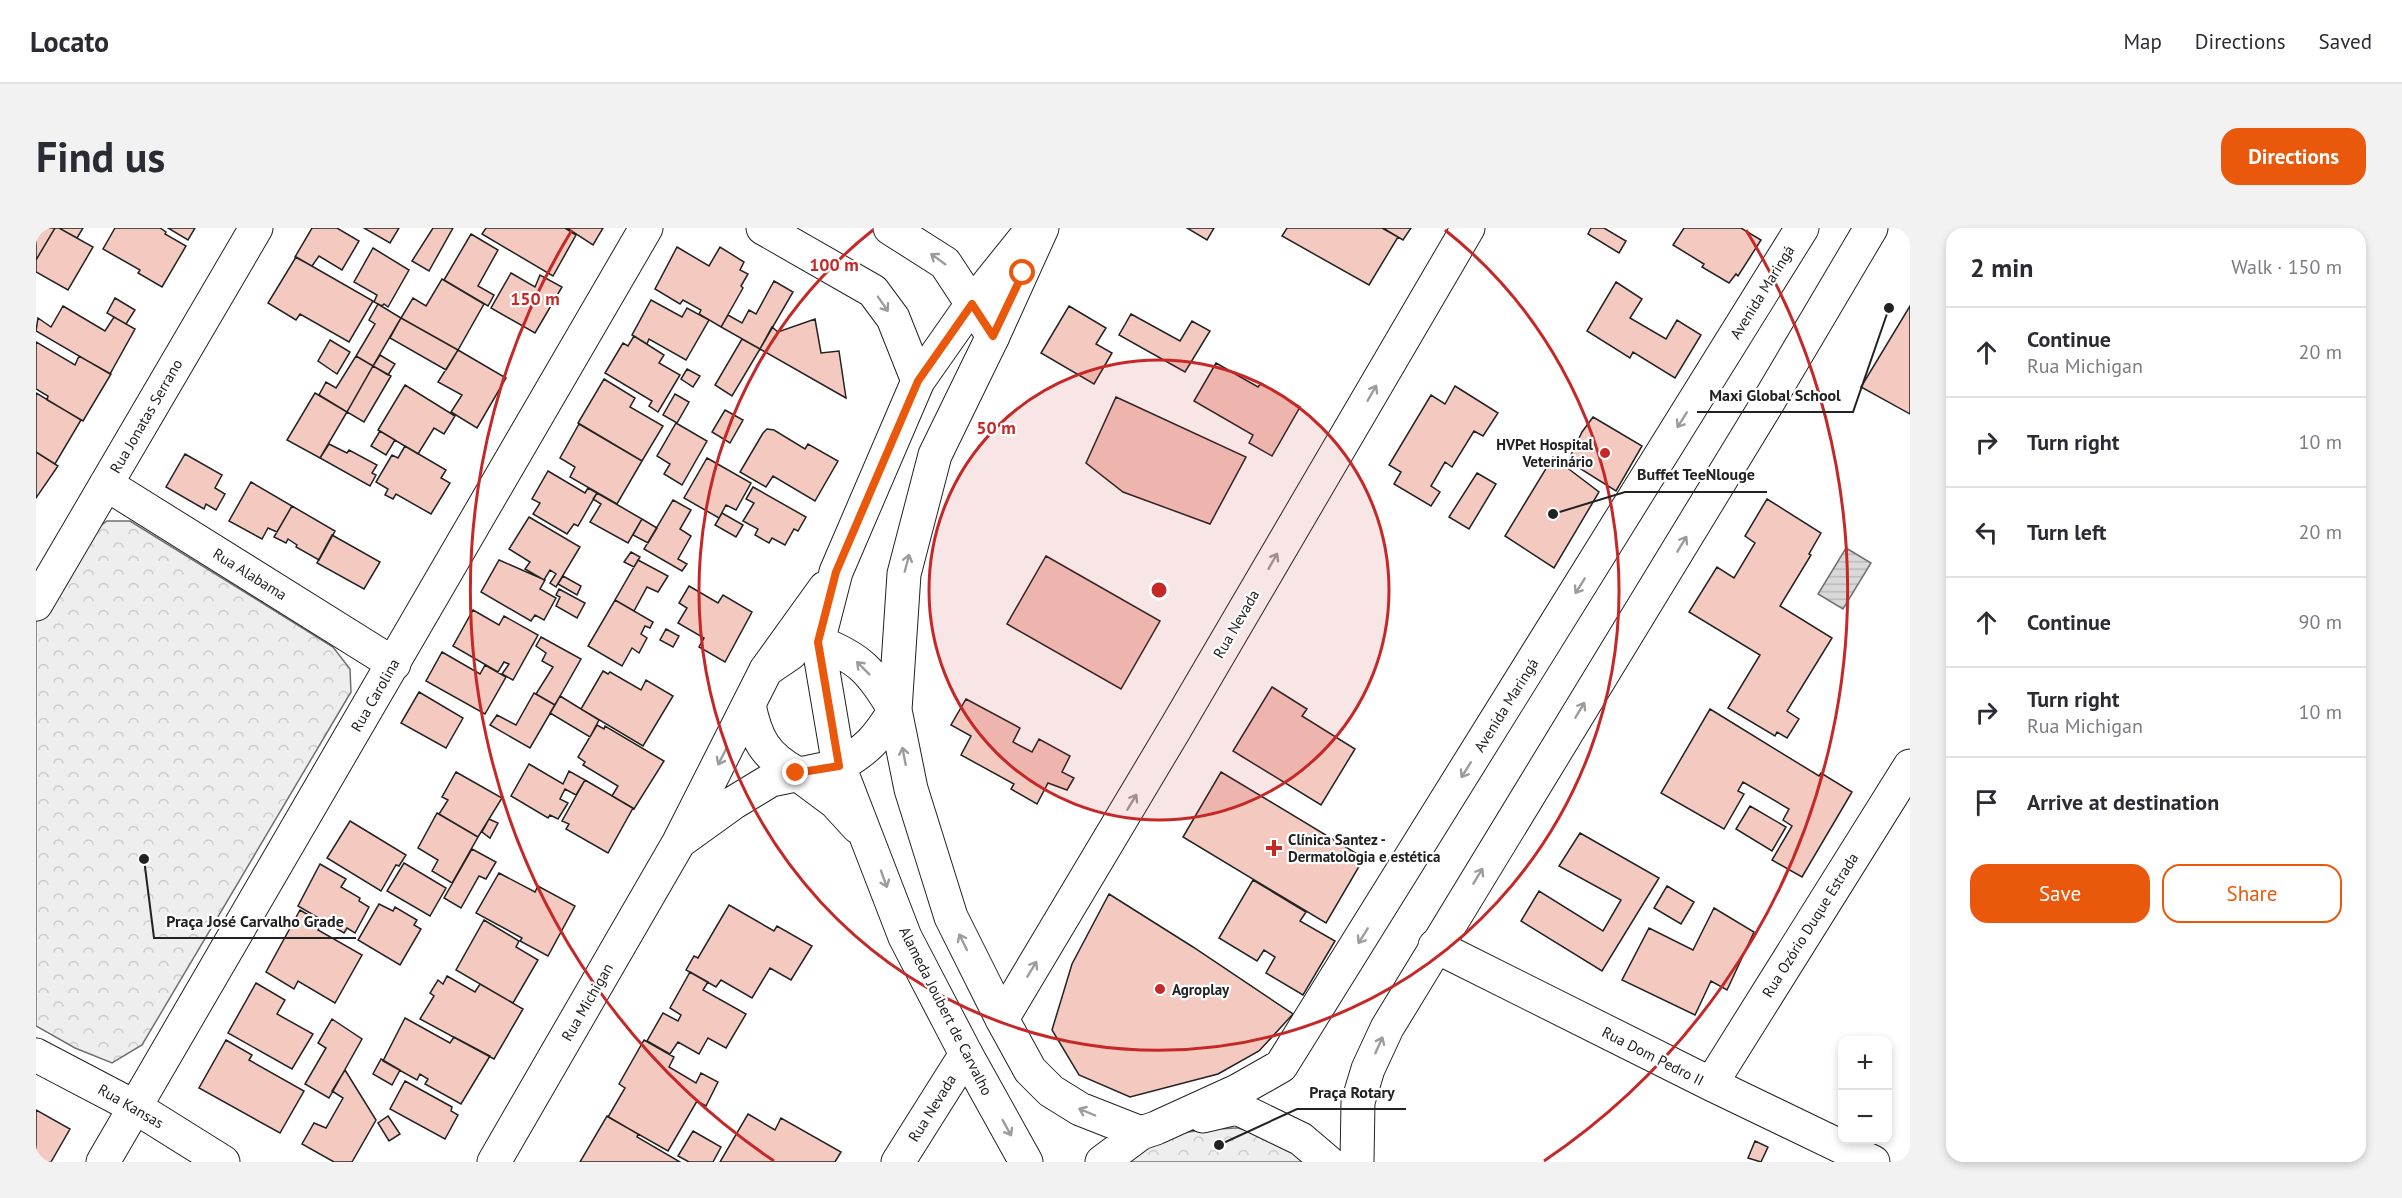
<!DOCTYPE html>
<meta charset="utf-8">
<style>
:root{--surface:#fff;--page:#f2f2f3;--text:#2b2b33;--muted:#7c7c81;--line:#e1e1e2;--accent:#ea580c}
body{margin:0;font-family:"PT Sans",sans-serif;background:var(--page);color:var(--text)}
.controls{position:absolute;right:18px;bottom:18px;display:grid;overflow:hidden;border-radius:12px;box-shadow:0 3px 9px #0003}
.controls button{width:54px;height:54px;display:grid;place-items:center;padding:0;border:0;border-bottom:2px solid var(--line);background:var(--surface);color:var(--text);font:30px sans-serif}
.stop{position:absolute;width:18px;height:18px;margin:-14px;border:4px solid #ea580c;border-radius:50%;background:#fff}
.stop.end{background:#ea580c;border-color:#fff;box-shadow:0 2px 6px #0008}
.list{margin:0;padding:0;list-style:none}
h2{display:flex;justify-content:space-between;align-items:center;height:78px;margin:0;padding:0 24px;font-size:26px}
h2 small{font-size:20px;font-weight:400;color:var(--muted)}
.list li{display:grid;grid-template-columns:39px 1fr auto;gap:18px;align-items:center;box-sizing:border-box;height:90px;padding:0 24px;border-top:2px solid var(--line)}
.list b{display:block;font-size:22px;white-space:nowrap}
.list p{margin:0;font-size:20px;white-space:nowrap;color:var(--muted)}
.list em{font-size:20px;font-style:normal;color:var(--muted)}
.actions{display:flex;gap:12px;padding:18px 24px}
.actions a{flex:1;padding:14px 0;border:2px solid var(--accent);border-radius:18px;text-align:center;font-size:21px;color:var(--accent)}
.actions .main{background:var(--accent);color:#fff}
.icon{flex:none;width:33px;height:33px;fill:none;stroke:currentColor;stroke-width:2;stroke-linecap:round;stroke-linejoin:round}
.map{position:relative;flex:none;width:1874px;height:934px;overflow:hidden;border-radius:18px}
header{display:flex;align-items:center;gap:36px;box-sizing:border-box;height:84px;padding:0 30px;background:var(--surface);border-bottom:2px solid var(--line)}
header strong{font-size:28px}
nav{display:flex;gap:33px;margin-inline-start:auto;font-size:21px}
.intro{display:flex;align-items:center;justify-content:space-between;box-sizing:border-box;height:144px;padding:0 36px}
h1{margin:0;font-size:42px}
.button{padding:15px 27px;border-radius:18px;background:var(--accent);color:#fff;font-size:21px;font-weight:700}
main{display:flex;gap:36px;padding:0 36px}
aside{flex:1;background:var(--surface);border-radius:18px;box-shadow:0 3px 9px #0003}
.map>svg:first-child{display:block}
.park{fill:url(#park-crowns);stroke:#6f6f6f;stroke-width:1.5}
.water{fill:url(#water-rules);stroke:#6f6f6f;stroke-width:1.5}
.building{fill:#f3c9c0;stroke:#222;stroke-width:1.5}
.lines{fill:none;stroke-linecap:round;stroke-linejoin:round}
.minor-casing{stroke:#222;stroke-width:35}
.major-casing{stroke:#222;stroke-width:35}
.minor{stroke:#fff;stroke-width:33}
.major{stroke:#fff;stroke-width:33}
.oneway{stroke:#9c9c9c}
.route{stroke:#ea580c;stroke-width:8}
.ring{fill:none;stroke:#c62828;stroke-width:3}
.poi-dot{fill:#c62828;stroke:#fff;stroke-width:2}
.labels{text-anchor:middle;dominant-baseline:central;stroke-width:4.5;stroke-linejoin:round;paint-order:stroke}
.street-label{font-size:15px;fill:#222;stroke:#fff}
.poi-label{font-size:15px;font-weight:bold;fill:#222;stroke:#fff;text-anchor:start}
.centre{fill:#c62828;stroke:#fff;stroke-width:3}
.ring-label{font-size:18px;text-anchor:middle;font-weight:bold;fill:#c62828;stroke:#fff;stroke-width:4.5;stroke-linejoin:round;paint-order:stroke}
.leader{fill:none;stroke:#222;stroke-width:2}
.callout-dot{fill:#222;stroke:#fff;stroke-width:2}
.callout-label{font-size:16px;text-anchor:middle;font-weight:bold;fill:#222;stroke:#fff;stroke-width:4.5;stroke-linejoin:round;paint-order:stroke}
</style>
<header>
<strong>Locato</strong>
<nav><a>Map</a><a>Directions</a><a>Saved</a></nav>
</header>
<div class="intro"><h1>Find us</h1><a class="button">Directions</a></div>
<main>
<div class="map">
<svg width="1874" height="934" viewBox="0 0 1874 934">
<defs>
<pattern id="park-crowns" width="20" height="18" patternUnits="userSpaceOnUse" patternTransform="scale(1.5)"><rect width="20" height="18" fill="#eee"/><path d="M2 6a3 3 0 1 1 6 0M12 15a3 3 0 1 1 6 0" fill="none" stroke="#ccc"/></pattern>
<pattern id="water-rules" width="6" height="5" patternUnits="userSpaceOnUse" patternTransform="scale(1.5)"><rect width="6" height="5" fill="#d9d9d9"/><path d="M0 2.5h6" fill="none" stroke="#bababa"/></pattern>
</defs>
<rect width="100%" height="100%" fill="#fff"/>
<path class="park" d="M71,293h23l203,126 17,22 1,23 -209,353 -30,18 -37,-15 -39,-22v-406l48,-82z
M1202,900l49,15 26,19h-189c36,-31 69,-32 114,-34z"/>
<path class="water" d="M1810,320l25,15 -28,46 -25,-15z"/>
<path class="building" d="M0,0h19l-19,32z
M19,0h4l34,19 -25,43 -32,-18v-12z
M23,0h24l-6,10z
M79,0h45l6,4 -1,2 21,12 -24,41 -24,-14 2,-3 -37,-21z
M132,0h27l-7,12z
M276,0h25l22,13 -17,29 -23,-14 -7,10 -17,-9z
M328,0h35l-9,15z
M397,0h20l-24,43 -17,-10z
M450,0h79l11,7 -23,41 -71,-42z
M531,0h36l-10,17z
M1151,0h27l-7,12z
M1251,0h95l16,9 -29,48 -87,-49z
M1347,0h28l-8,12z
M1555,0h13l22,13 -7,12 -31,-19z
M1648,0h57l20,12 -23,36 -2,-2 -7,9 -27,-16 2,-3 -31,-19z
M435,6l27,16 -20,36 16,9 -6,11 -44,-26z
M641,19l32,19 11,-19 24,15 -4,8 8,4 -7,12 2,2 -22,39 -22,-13 2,-4 -18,-10 -3,4 -25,-15z
M337,20l36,22 -21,37 -4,-3 -2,2 -8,-4 3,-7 -23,-13z
M260,29l77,44 -24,41 -49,-28 -4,6 -28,-17z
M475,45l24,14 5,-12 22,12 -27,46 -44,-25z
M406,51l42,25 -26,46 -57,-32 12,-20 13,8z
M738,53l19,11 -33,57 -39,-22 7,-12 14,8 7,-13 7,4z
M1580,54l26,17 -12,19 36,21 11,-19 24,15 -26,43 -42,-26 -3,6 -43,-27z
M79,70l20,12 -9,14 -19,-11z
M615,72l31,17 5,-9 22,12 -23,40 -37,-21 -2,5 -15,-9z
M342,76l23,14 -28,48 -17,-10 19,-32 -6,-4z
M27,78l42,25 9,-14 21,12 -25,45 -74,-43 2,-13 13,9z
M1033,78l37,22 -10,16 16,9 -18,31 -53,-31z
M1874,78v108l-49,-27z
M1095,86l49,27 12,-20 18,10 -25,41 -66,-37z
M365,90l57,32 -12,20 -56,-32z
M779,91l6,34 18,-2 7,47 -86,-49 12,-22 6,5z
M598,108l30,19 -5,8 21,12 -22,37 -9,-6 3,-5 -47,-28 18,-30 5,3z
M706,111l18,10 -28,47 -17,-11z
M294,112l20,12 -13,22 -19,-13z
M0,114l39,23 4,-9 32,18 -28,47 -36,-21 1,-4 -12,-7z
M422,122l48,28 -29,50 -26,-16 11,-17 -24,-13z
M344,127l15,9 -7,11 -15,-9z
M320,128l17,10 -26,46 -28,-17 7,-13 10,6z
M1180,135l42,24 3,-4 39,24 -28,49 -23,-13 4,-8 -59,-34z
M337,138l18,10 -27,46 -17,-10z
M651,141l13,7 -7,11 -12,-8z
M568,151l31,19 -5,9 33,19 -21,35 -64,-38z
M369,157l50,31 -11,18 -10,-6 -16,26 -40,-24z
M1419,158l43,27 -15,23 -9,-5 -22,36 -7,-5 -14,24 9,6 -9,14 -37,-22 7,-12 -12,-7 42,-70 14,9z
M0,165l45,27 -26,44 -19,-12z
M279,165l32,19 -27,46 -33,-18z
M639,166l14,8 -12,21 -14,-8z
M1080,169l130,60 -36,67 -87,-32 -37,-29z
M689,182l18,10 -13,23 -18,-11z
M1557,189l49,29 -26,45 -48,-30 14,-29z
M640,195l31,18 -25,44 -18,-11 6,-10 -13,-8z
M543,196l63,37 -25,43 -47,-27 5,-10 -15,-9z
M731,201l7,1 31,19 3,-5 30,17 -23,40 -42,-25 -7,11 -26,-15 23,-39z
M344,203l15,9 -9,15 -15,-9z
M293,216l18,9 2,-3 28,15 -5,8 4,2 -6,11 -50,-28z
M369,218l41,24 -5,8 9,5 -19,31 -35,-20 -3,5 -8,-4 3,-6 -12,-7 16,-27 6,3z
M0,224l22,14 -22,32z
M149,226l37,21 -7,13 10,6 -9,16 -10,-6 -2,5 -38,-22z
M1517,229l46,35 -45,76 -49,-32z
M671,230l44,25 -15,27 -10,-5 -7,13 -35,-20z
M512,243l37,22 3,-5 9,5 -19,33 -4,-2 -7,10 -34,-20 7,-11 -8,-4z
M1441,245l19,11 -27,45 -20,-12z
M215,254l41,24 -15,26 -9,-4 -6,11 -33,-18z
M717,259l53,30 -8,14 -4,-2 -9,16 -13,-7 -3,5 -14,-8 3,-6 -15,-8 11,-18 -8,-4z
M561,265l45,26 -14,24 -38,-21 11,-18 -8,-5z
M1731,271l54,34 -12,21 2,1 -31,51 52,32 -45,73 12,8 -12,19 -10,-6 -2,4 -47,-28 32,-53 -71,-43 28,-45 17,11 21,-35 -10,-7z
M637,272l18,10 -11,19 11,7 -13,23 9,5 -5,7 -38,-22z
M256,278l43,25 -16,29 -23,-13 1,-2 -9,-6 -2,4 -12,-6z
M686,285l21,12 -7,12 -21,-12z
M493,289l51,30 -24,40 -6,-4 6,-9 -6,-4 -6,10 -19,-11 5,-7 -21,-13z
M606,291l15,9 -9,15 -15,-8z
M296,307l48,27 -16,27 -47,-26z
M595,324l9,5 -6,10 -10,-5z
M1010,328l114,65 -39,68 -114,-65z
M463,332l46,20 -5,9 16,9 -12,22 -9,-5 -4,6 -50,-29z
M602,332l30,16 -10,16 -11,-5 -13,24 -19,-11z
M527,348l18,10 -4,9 -19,-11z
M653,358l29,17 5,-8 29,17 -27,50 -26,-15 5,-9 -26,-15 9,-15 -8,-5z
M523,361l26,14 -8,15 -21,-12 4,-9 -4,-2z
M579,372l38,22 -3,6 -5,-2 -4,8 6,4 -8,15 -7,-5 -10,18 -34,-20z
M437,382l26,15 5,-9 34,19 -25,45 -11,-6 7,-10 -5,-2 -6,10 -45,-26z
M630,401l13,7 -6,11 -13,-7z
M505,409l40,22 -26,46 -19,-11 17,-27 -11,-6 4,-8 -10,-7z
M406,424l38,22 5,-9 21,12 -21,37 -59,-33z
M567,443l5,3 2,-2 31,18 5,-10 27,16 -30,50 -62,-37z
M1236,459l35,22 -5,7 53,33 -34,56 -88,-54z
M383,464l44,26 -17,30 -45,-25z
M498,465l21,12 -25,43 -40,-23 7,-10 19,10z
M524,468l39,24 -9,17 -40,-24z
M930,471l54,29 -7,14 19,10 7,-13 31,17 -8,16 12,6 -7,12 -19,-7 -11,21 -26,-15 3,-5 -53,-29 10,-19 -20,-11z
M1674,481l109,67 2,-3 31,19 -50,85 -30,-17 20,-34 -9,-6 6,-11 -46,-27 -5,9 6,3 -20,35 -63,-36z
M561,497l7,4 1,-3 59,35 -30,48 -22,-13 6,-10 -35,-21 2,-3 -7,-5z
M493,536l34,20 6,-13 16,9 -9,15 -11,-6 -5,10 8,4 -10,16 -8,-4 -2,3 -37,-22z
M420,544l46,26 -24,39 -39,-23 9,-14 -6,-3z
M1185,544l143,86 -38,65 -143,-86z
M549,552l48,28 -25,45 -42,-24 3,-5 -7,-3z
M1714,578l36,21 -14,24 -36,-22z
M401,585l41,24 -26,46 -20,-12 6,-11 -20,-12z
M453,591l9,4 -8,15 -8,-6z
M314,593l56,34 -7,11 -3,-1 -15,26 -54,-33z
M1544,605l79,45 -57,93 -81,-50 18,-30 64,40 18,-31 -62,-34z
M436,621l24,13 -10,17 -7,-3 -18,32 -17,-10z
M368,635l42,25 -16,28 -43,-25z
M284,636l26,15 -5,8 19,11 -1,3 10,6 -14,26 -8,-5 -3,5 -46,-27z
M463,645l36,19 3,-6 37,20 -27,50 -28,-15 2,-3 -46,-25z
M1217,652l53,32 -6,9 35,20 -32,54 -37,-22 9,-16 -11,-7 -7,11 -38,-23z
M1631,658l27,16 -13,22 -27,-16z
M1073,666l84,53 100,67 -34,37 -41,23 -88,23 -51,-22 -27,-45 20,-66z
M343,676l14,7 2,-4 22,13 -3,5 7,4 -21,36 -42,-25z
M693,677l45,26 3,-5 35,20 -21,34 -21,-12 -18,30 -31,-18 -5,7 -30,-17 8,-14 4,2z
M1678,680l40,24 -27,58 -16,-9 -16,34 -73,-35 27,-52 44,22z
M264,682l22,13 -4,7 44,25 -27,48 -37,-22 -4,8 -28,-17z
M448,692l35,21 -3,6 22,13 -25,43 -57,-33z
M654,744l18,10 -5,8 43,24 -20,34 -18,-10 -9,16 -21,-12 -8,12 -23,-13 16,-28 15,8 3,-6 -11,-7z
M411,748l28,16 5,-8 43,25 -29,50 -74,-40 14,-23 -4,-3 8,-13 5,4z
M220,755l29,17 -8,14 36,20 -21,35 -64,-36z
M369,790l45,25 4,-6 36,19 -29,48 -36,-20 3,-5 -8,-5 -3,6 -34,-19z
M296,791l30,20 -33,59 -24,-14 21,-36 -8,-5z
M190,812l26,15 -3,5 55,31 -24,42 -81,-45z
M608,812l30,17 -5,10 27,16 5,-10 17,9 -12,24 -9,-5 -29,50 -60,-34 17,-29 -6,-4z
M345,831l19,11 -8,15 -19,-11z
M309,842l31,50 -24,42h-18l-32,-18 12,-21 12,5 17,-30 -11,-7z
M369,853l47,26 -1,4 7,4 -13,24 -55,-30z
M0,882l34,19 -19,33h-15z
M712,886l27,16 6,-12 60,34 -6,10h-115z
M352,888l12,18 -11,7 -11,-18z
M571,888l31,18 -1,3 43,25h-100z
M657,903l28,16 -8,15h-24l-11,-6z
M1719,913l13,6 -7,15 -13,-4z"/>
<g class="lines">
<defs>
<path id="minor" d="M936,76l53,-66
M957,108l49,-108
M70,256l288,180
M0,376l220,-376
M713,477c7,34 16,51 47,68
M647,611l50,-36 38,-23 68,-14
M1399,718l276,138 162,78
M966,791l173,-290 293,-501
M0,827l99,52 88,55
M1675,856l199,-318
M67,934l543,-934
M458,934l185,-320 87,-172 25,-17
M862,934l68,-108"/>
<path id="major" d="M727,0l110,63 20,27 25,63
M854,0l55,35 48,73 -58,119 -31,119 -9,136 16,79 40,128 51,102 28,51 21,21 29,18 61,24
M936,76l-54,77 -82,191 -18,70 21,124 66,171 61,117 60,108
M782,414c44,17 52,29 77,68 -18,29 -27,39 -56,56
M730,442l59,-82
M760,545l39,29 23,25
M1167,888l34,-8 64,31 27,23
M1122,899l79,-36 44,-25 521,-838
M1066,934l39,-29 15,-5
M1321,934l1,-60 10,-33 19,-41 383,-629 101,-171"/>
</defs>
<use href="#minor" class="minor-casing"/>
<use href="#major" class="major-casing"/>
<use href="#minor" class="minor"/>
<use href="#major" class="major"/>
</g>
<defs><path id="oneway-shaft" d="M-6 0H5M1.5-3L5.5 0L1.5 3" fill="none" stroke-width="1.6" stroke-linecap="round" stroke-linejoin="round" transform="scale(1.5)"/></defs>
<g class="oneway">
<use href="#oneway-shaft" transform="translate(902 31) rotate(-144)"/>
<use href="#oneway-shaft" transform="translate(847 76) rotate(55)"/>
<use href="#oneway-shaft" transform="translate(1336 165) rotate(-60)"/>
<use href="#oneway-shaft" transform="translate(1646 192) rotate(122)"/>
<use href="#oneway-shaft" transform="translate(1646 316) rotate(-59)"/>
<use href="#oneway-shaft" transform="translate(1237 333) rotate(-60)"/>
<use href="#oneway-shaft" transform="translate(871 335) rotate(-75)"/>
<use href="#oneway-shaft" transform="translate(1544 358) rotate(122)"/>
<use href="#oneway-shaft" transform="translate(827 440) rotate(-135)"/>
<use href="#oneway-shaft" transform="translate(1544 482) rotate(-59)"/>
<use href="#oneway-shaft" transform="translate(868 528) rotate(-101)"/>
<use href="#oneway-shaft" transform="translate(686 529) rotate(117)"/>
<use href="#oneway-shaft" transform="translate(1430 542) rotate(122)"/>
<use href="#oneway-shaft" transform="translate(1096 574) rotate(-59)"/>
<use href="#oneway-shaft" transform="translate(1442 648) rotate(-59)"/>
<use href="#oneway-shaft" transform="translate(848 651) rotate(70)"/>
<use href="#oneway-shaft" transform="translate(1327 708) rotate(122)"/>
<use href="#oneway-shaft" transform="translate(927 714) rotate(-116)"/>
<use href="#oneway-shaft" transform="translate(996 741) rotate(-59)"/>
<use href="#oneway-shaft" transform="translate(1343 817) rotate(-66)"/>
<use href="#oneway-shaft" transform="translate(1051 884) rotate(-157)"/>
<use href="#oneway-shaft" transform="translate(971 900) rotate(61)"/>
</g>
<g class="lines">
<path class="route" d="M760,545l43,-7 -21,-124 18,-70 82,-191 54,-77 21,32 30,-63"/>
</g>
<circle cx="1123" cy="362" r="230" fill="#c62828" fill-opacity=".12"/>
<g class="ring">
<circle cx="1123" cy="362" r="230"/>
<path d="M1409 2A460 460 0 1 1 837 2"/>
<path d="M738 933A689 689 0 0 1 536 2M1710 2A689 689 0 0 1 1508 933"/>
</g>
<g class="poi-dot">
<circle cx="1569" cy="225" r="6"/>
<path d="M1235 611h6v6h6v6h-6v6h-6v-6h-6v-6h6z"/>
<circle cx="1124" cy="761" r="6"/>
</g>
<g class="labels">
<g class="street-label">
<text transform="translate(1726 64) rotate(-58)">Avenida Maringá</text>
<text transform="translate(110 188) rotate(-60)">Rua Jonatas Serrano</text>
<text transform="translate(214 346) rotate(32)">Rua Alabama</text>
<text transform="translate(1200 396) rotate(-60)">Rua Nevada</text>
<text transform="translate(339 467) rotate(-60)">Rua Carolina</text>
<text transform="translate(1470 477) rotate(-58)">Avenida Maringá</text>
<text transform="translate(1774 697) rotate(-58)">Rua Ozório Duque Estrada</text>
<text transform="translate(551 774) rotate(-60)">Rua Michigan</text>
<text transform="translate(910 783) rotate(63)">Alameda Joubert de Carvalho</text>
<text transform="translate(1617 828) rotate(27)">Rua Dom Pedro II</text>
<text transform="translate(95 878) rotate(30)">Rua Kansas</text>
<text transform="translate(896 880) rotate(-58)">Rua Nevada</text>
</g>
<g class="poi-label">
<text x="1557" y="216" text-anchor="end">HVPet Hospital<tspan x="1557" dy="17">Veterinário</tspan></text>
<text x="1252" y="611">Clínica Santez -<tspan x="1252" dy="17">Dermatologia e estética</tspan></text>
<text x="1136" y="761">Agroplay</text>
</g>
</g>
<circle cx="1123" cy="362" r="9" class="centre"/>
<g class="ring-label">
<text x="798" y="43">100 m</text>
<text x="499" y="77">150 m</text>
<text x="960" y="206">50 m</text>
</g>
<path class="leader" d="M1853 80L1817 184H1661M1517 286L1589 264H1731M108 631L118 710H320M1183 917L1261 881H1370"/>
<g class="callout-dot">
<circle cx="1853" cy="80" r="6"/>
<circle cx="1517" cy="286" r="6"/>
<circle cx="108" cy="631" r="6"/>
<circle cx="1183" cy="917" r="6"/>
</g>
<g class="callout-label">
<text x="1739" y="173">Maxi Global School</text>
<text x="1660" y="252">Buffet TeeNlouge</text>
<text x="219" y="699">Praça José Carvalho Grade</text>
<text x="1316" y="870">Praça Rotary</text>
</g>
</svg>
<div class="controls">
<button>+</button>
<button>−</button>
</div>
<div class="stop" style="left:987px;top:45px"></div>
<div class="stop end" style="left:760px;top:545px"></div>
</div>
<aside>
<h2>2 min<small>Walk · 150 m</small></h2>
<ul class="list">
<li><svg class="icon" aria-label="ahead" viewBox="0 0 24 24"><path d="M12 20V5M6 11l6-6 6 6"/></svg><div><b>Continue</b><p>Rua Michigan</p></div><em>20 m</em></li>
<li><svg class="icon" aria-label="right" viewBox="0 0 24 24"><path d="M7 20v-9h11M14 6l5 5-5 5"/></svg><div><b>Turn right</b></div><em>10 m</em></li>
<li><svg class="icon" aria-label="left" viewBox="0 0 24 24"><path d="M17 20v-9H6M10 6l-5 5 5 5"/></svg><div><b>Turn left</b></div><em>20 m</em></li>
<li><svg class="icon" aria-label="ahead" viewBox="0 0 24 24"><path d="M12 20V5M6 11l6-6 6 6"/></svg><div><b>Continue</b></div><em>90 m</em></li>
<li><svg class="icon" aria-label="right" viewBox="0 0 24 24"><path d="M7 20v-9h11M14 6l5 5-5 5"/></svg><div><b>Turn right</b><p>Rua Michigan</p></div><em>10 m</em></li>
<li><svg class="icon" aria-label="arrive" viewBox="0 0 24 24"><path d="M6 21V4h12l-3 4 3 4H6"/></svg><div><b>Arrive at destination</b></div></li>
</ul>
<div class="actions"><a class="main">Save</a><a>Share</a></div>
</aside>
</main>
